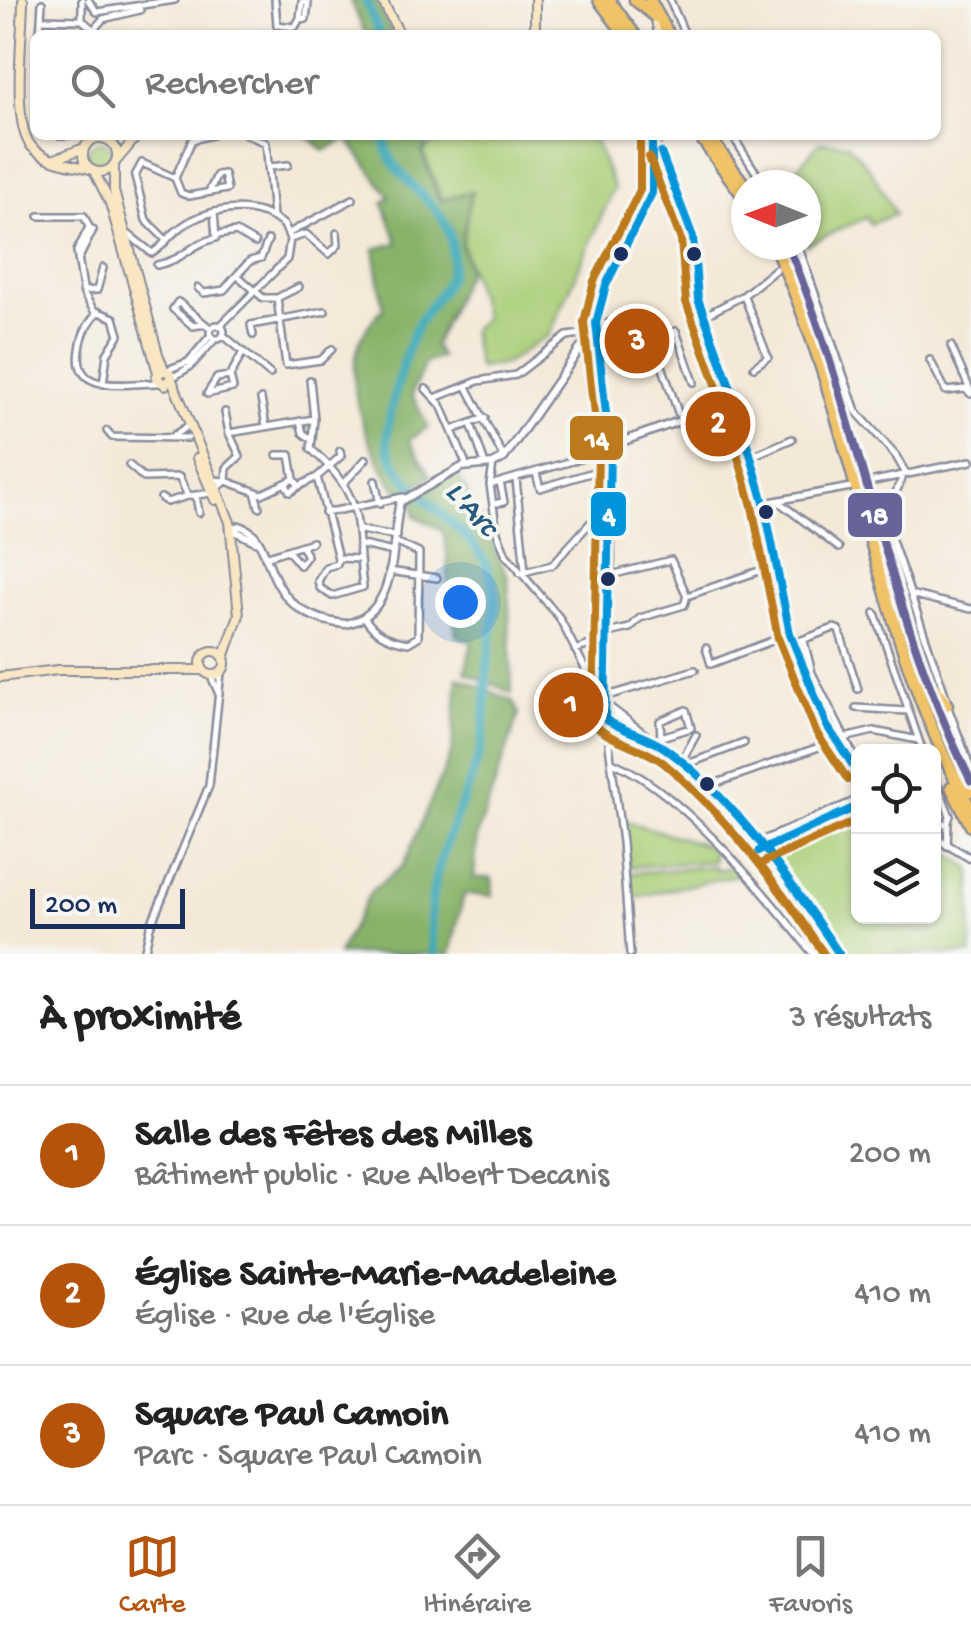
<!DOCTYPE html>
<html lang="fr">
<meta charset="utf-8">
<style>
:root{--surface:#fff;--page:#f2f2f2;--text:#222;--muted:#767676;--line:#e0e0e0;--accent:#b45309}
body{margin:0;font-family:"Gochi Hand",sans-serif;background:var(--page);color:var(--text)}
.controls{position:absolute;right:30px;bottom:30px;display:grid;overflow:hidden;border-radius:15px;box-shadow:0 2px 8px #0004}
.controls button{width:90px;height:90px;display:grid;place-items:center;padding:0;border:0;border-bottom:2px solid var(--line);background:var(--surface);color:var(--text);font:50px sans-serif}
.compass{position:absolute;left:731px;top:170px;width:90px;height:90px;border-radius:50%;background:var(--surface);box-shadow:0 2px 8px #0004;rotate:271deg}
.scale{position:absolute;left:30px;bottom:25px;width:155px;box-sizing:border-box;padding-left:10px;border:5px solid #1b2f5e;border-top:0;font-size:28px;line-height:35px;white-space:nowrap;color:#1b2f5e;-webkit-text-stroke:8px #f6f6f2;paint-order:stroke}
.you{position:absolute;left:460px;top:602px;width:35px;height:35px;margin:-25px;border:8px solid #fff;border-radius:50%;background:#1a73e8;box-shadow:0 0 0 15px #1a73e833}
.badge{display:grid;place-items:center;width:65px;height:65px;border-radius:50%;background:var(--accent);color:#fff;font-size:32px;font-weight:700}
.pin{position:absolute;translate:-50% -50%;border:5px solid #fff;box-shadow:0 2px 10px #0006}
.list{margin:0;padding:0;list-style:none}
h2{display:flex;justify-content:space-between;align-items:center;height:130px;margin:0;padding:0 40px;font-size:42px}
h2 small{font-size:32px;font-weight:400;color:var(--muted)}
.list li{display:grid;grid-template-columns:65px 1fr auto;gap:30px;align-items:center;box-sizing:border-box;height:140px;padding:0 40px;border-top:2px solid var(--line)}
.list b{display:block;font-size:38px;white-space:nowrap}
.list p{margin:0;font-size:32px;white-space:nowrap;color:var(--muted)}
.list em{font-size:32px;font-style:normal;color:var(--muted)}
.icon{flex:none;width:55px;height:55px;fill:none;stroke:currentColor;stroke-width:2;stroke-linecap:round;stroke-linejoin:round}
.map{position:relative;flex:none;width:971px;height:954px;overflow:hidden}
.search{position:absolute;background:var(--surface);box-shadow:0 2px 8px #0004;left:30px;right:30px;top:30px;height:110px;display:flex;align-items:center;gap:25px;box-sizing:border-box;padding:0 35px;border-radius:15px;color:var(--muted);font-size:38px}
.sheet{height:550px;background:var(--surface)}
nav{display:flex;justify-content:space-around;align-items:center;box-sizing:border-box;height:140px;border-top:2px solid var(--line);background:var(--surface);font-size:28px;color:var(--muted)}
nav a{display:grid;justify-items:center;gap:5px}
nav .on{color:var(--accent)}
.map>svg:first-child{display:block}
.green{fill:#abcf79;stroke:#637f6c;stroke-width:2.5}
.forest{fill:#88b269;stroke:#527064;stroke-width:2.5}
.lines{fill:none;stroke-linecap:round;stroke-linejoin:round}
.river{stroke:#3aa9b9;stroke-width:9}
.minor-casing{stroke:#888c9b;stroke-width:10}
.tertiary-casing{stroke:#888c9b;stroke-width:11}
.secondary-casing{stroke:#888c9b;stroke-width:12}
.trunk-casing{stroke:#888c9b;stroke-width:15}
.minor{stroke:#fff;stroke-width:5}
.tertiary{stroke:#fff;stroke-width:6}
.secondary{stroke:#f9e7c3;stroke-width:8}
.trunk{stroke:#f0c369;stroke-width:10}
.bus-1-casing{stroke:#f6f6f2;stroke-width:15}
.bus-2-casing{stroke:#f6f6f2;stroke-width:15}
.bus-3-casing{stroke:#f6f6f2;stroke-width:15}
.bus-1{stroke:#0095db;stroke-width:8}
.bus-2{stroke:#bd7a1d;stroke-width:8}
.bus-3{stroke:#676499;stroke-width:8}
.bus-dot{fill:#1b2f5e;stroke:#f6f6f2;stroke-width:4}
.labels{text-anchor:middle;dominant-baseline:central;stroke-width:8;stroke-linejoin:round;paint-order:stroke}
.water-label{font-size:32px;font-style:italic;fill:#265a7e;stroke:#f6f6f2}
.line-badge{stroke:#f6f6f2;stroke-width:4}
.badge-label{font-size:28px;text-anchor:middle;font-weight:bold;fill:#fff}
</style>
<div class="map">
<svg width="971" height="954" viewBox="0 0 971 954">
<rect width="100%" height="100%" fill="#f6f6f2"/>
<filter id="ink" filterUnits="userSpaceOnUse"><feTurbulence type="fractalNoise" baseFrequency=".01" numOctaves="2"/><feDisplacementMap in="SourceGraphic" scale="20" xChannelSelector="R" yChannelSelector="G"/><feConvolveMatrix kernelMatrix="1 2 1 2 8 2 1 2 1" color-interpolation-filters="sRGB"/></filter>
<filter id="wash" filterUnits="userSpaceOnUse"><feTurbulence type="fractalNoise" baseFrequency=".0048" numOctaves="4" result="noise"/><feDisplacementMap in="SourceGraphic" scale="40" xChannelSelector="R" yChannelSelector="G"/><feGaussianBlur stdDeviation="2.25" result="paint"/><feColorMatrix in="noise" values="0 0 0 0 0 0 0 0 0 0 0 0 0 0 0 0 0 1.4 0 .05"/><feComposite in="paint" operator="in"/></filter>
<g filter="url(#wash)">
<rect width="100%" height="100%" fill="#f4e9d8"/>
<path class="green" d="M442,135h150l22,53 -64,146 -45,30 -27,4 -7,-38 13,-12 -22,-74 5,-25 -24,-16 -20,-51z
M87 155a13 13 0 1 1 26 0a13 13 0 1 1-26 0Z
M820,142l28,2 24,28 23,42 -25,10 -3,-7 -61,28v-60h-24z
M621,323l30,19 1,4 -19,11 -9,-23 -21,1 -1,-8z
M858,814v102h76v-73l37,26v85h-125l-81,-102z
M625,821l87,26 1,14 -84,6z
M714,866l2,4 18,-3 7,7 -109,24 -2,-25z"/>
<path class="forest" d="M350,0h26l17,35h-27z
M431,135l-9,18 18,47 32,-8 -11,52 7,25 -34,77 7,11 -16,6 -13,31 16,33 -19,13 22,36 -31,19c-36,-52 -73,-136 -17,-186l-9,-60 24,-6 -15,-40 7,-6 -43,-59 -23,13 -16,-15z
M457,471l51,106 4,116 -47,-21 7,-30 -16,-7c0,-15 -7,-26 -8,-40 -3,-24 3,-42 -6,-65l-27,-14 -2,-18z
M458,677l55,24 6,13 -42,122 -3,42h18l1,18 -29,-2 -14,60h-112l33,-63 32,-25 49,-115z"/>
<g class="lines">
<path class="river" d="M365,0l15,35
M385,135c-1,44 60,63 66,106 7,46 -19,55 -35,87 -10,21 -35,105 -27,123 25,60 105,80 106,150 0,21 -5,40 -7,60 -4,32 0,67 -10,98 -21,66 -59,122 -44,195"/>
</g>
</g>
<g filter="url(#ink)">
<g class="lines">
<defs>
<path id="minor" d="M82,0v20l18,15
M88,0l9,12 78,-12
M275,0l2,25 18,2 5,-9
M670,0l15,35
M302,2l6,1 -2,16 -6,-1z
M41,19l1,-16
M94,29l9,-10 37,-9
M40,35l1,-16 41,1
M59,135h10
M104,135l1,4
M247,135l19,8 7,73
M732,135l32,50
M97,139l1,-4
M270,167l18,-2
M175,178l6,15 8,3 38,-7 -3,-15 -7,1 -8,17
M39,216h45l5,11
M289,233l64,-34
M128,234l24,19c10,-5 14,-14 23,-21 29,-25 78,-32 109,-7l6,14 -3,20 -67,67
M218,235l18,-3 19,11
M290,239l16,-5 23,20 9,-9 -1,-12
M166,240l-20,-20 -11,-44 7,-13 33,15 17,-38 20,-5
M268,240l-7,18 -11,3 -13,14 26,23h14l9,67 35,-5 11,-11
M798,245l58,166 40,45 9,16 -17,38 -1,16 60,174
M78,260l15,-30 -4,-3 -12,24 7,43 12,20c-10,13 -14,20 -16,36 -8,47 50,32 79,33
M157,265c27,-5 33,-21 59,-27l-2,-26
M198,288l6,5 20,-3 13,-15
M83,291l14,-1 6,-22
M744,296l24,61 -14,10
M277,298l22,-11
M96,311l18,7 5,17 -12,19 -4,30
M704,316l40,-21 32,-26
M205,324l-12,2 -20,-17 5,-7 27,22 6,5
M210 332a7 7 0 1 1 14 0a7 7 0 1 1-14 0Z
M596,327l19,-6 15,4
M223,335l47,39
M253,335l-2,-10 74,-14
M951,346l20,46
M930,360l16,31 19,-2 6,5
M167,370l21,-8 22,-26
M230,376l3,12 -26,6 10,-16 13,-2 13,-24
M172,378l19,-12 24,-27
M467,387l37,71
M426,389l15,16 26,61
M435,398l43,-17 38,-6 51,-39 30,-4 13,114
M261,399l5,27
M225,412l4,21
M300,421l3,12 8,6
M681,421l-27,-79 22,-11 18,51
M471,424l14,40
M452,430l33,-12
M107,431l5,6 76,1
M174,435l11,-7
M750,457l42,-18
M493,464l-3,21 7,47 9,23 53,62 43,85
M129,465l15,13 35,-1 9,19 24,-3 14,-12 36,13 32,-15 -4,-24h-13
M536,473l4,15 70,-21
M317,477l24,-21 -1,-5
M294,479l5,7 18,-9 21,81 -1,6 -11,3 -8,14 2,7 12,8 31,-9c-9,-66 5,-88 -52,-138l3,-30
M516,479l9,92
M213,480l13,1 1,-13 13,-12 -11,-23 85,-14 -4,-39
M375,481l5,23
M345,482l21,-23
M869,482l102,-21
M285,483l5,9 9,-6
M490,485l120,-35
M255,492l4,15
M196,496l3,17
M161,498l6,4 21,-6
M779,502l60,46
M497,503l7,-1 -4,-20
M764,503l87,-16
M325,513l78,-16
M360,530l36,6
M362,545l31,7
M289,552l11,13 7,-9 -6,-10
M265,557l47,-15
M338,558l22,1
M389,571l48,7
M520,573l32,-8 59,-65
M611,575l60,-15 16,36
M914,595l57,14
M687,596l89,-31
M875,613l48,139
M365,618c9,16 26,22 43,25l10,-6 1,-84 -24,-11
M608,633l22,-5 10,-10 44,-13 3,-9
M804,641l8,32 46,91
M794,643l40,-15 5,2 19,59
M706,648l5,16 79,-30
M575,650l32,-11
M210,674l9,20
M607,696l88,-26
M856,708l51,3
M615,716l-7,13 1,16 13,97 8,112
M844,738l30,-7 44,9
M651,740l40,-12 -5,-18 -26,11 1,16
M612,762c68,28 155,133 201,192
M681,762l15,-27
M685,765l59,-22
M934,775l16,41 -2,6
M711,785l125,-44
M934,828l14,-6 -1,24
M759,851l80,103
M144,954l6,-27 59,-141 12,-114"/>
<path id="tertiary" d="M652,135l24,58 14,49 3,44 41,111 30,106 26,131 37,92 31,47
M654,143v18l-5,8 6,8
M230,529l10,-3c40,12 15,88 105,98 55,-9 45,-81 55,-122l62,-35 31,-3 11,-6 85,-122 8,-4 4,-34 54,-121
M231,529l24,12
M605,704l102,78 52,69 99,-45
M947,706l24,64
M627,725l-17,-1 -7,-16 8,-150 -1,-112 125,-45
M934,837l36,21
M755,844l103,-44"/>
<path id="secondary" d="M23,0c0,32 -12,125 9,147 16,16 38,17 58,22
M382,0l18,35
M535,0v35
M655,15l4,20
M83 155a17 17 0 1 1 34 0a17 17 0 1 1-34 0Z
M55,159l29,-11
M117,160l21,-25
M114,165v26l44,163 6,15 8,7 -7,9 -9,-8 8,-8
M94,171l16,32 48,170
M172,380l58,142 9,93 -15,43
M197,458l18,42
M201 663a12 12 0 1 1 24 0a12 12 0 1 1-24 0Z
M0,677l58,-7h145"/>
<path id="trunk" d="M599,0l26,35
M609,0l26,35
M635,0l21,17
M650,0l19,35
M699,135l47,65
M708,135l38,52
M774,245c83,176 101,395 197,564
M812,320l111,359 48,112
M927,678l20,27
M951,787l20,39"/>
</defs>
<use href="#minor" class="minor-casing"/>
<use href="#tertiary" class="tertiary-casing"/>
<use href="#secondary" class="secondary-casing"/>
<use href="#trunk" class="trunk-casing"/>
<use href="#minor" class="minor"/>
<use href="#tertiary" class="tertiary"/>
<use href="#secondary" class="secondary"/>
<use href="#trunk" class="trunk"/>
<defs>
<path id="bus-1" d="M652,135v58l-46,92 -10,38 14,127 -5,269c19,13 41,16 61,30 70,51 126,134 173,205
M661,153l32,84 5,62 36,98 30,106 26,131 37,92 31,47
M759,851l99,-45"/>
<path id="bus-2" d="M640,135v55l-46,91 -10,41 14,129 -5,271c12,19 51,24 72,42 62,53 114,122 159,190
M649,157l32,83 5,62 36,99 30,105 26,132 38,94 32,48
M764,862l94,-42"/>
<path id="bus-3" d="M788,245c73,175 98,366 183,536"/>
</defs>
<use href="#bus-1" class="bus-1-casing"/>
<use href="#bus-2" class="bus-2-casing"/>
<use href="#bus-3" class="bus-3-casing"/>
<use href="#bus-1" class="bus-1"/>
<use href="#bus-2" class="bus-2"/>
<use href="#bus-3" class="bus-3"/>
</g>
</g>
<g class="bus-dot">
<circle cx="621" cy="254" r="9"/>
<circle cx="694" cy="254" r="9"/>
<circle cx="766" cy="512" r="9"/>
<circle cx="608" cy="579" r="9"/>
<circle cx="707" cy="784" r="9"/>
</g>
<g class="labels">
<g class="water-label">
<text transform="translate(470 510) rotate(48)">L'Arc</text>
</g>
</g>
<g class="line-badge">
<rect x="568" y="414" width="57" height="48" rx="10" fill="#bd7a1d"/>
<rect x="589" y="490" width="39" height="48" rx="10" fill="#0095db"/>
<rect x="846" y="491" width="58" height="48" rx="10" fill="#676499"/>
</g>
<g class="badge-label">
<text x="597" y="448">14</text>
<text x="609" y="524">4</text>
<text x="875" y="524">18</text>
</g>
</svg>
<div class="controls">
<button><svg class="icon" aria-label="locate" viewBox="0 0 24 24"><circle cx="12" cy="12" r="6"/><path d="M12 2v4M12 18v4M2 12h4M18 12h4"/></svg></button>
<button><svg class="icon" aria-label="layers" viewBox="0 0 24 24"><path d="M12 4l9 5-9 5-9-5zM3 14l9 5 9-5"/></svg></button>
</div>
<svg class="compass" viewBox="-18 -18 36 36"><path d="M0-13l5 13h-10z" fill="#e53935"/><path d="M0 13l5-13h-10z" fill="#767676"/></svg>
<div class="scale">200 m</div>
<div class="you"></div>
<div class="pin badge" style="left:571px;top:705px">1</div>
<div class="pin badge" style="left:718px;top:424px">2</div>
<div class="pin badge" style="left:637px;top:341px">3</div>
<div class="search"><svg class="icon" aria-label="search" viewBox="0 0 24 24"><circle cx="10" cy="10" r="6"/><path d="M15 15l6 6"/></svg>Rechercher</div>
</div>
<section class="sheet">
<h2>À proximité<small>3 résultats</small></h2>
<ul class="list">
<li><span class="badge">1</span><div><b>Salle des Fêtes des Milles</b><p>Bâtiment public · Rue Albert Decanis</p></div><em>200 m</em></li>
<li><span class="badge">2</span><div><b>Église Sainte-Marie-Madeleine</b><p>Église · Rue de l'Église</p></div><em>410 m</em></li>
<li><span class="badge">3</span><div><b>Square Paul Camoin</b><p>Parc · Square Paul Camoin</p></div><em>410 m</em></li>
</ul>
</section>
<nav>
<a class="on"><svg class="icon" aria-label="map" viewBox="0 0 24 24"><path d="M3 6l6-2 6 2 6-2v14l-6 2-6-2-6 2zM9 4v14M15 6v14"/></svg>Carte</a>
<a><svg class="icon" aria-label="directions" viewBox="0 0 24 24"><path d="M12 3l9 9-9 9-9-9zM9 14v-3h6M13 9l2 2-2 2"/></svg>Itinéraire</a>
<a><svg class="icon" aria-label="saved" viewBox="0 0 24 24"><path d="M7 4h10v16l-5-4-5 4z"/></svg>Favoris</a>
</nav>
